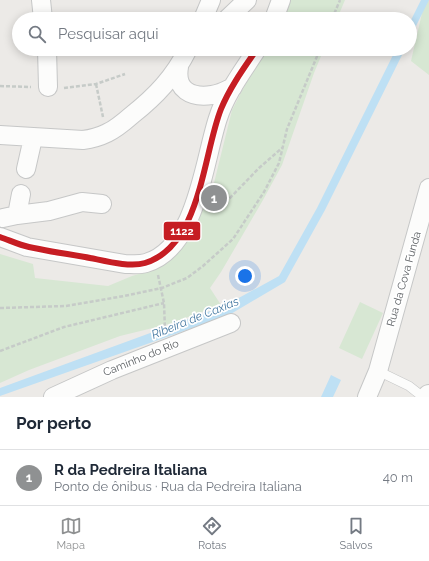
<!DOCTYPE html>
<html lang="pt">
<meta charset="utf-8">
<style>
:root{--surface:#fff;--page:#f6f6f7;--text:#1f2937;--muted:#747a83;--line:#e0e1e3;--accent:#8f9192}
body{margin:0;font-family:Raleway,sans-serif;background:var(--page);color:var(--text)}
.you{position:absolute;left:245px;top:276px;width:14px;height:14px;margin:-10px;border:3px solid #fff;border-radius:50%;background:#1a73e8;box-shadow:0 0 0 6px #1a73e833}
.badge{display:grid;place-items:center;width:26px;height:26px;border-radius:50%;background:var(--accent);color:#fff;font-size:13px;font-weight:700}
.pin{position:absolute;translate:-50% -50%;border:2px solid #fff;box-shadow:0 1px 4px #0006}
.list{margin:0;padding:0;list-style:none}
h2{display:flex;justify-content:space-between;align-items:center;height:52px;margin:0;padding:0 16px;font-size:17px}
h2 small{font-size:13px;font-weight:400;color:var(--muted)}
.list li{display:grid;grid-template-columns:26px 1fr auto;gap:12px;align-items:center;box-sizing:border-box;height:56px;padding:0 16px;border-top:1px solid var(--line)}
.list b{display:block;font-size:15px;white-space:nowrap}
.list p{margin:0;font-size:13px;white-space:nowrap;color:var(--muted)}
.list em{font-size:13px;font-style:normal;color:var(--muted)}
.icon{flex:none;width:22px;height:22px;fill:none;stroke:currentColor;stroke-width:2;stroke-linecap:round;stroke-linejoin:round}
.map{position:relative;flex:none;width:429px;height:397px;overflow:hidden}
.search{position:absolute;background:var(--surface);box-shadow:0 2px 10px #0003;left:12px;right:12px;top:12px;height:44px;display:flex;align-items:center;gap:10px;box-sizing:border-box;padding:0 14px;border-radius:22px;color:var(--muted);font-size:15px}
.sheet{height:108px;background:var(--surface)}
nav{display:flex;justify-content:space-around;align-items:center;box-sizing:border-box;height:56px;border-top:1px solid var(--line);background:var(--surface);font-size:11px;color:var(--muted)}
nav a{display:grid;justify-items:center;gap:2px}
nav .on{color:var(--accent)}
.map>svg:first-child{display:block}
.green{fill:#d7e7d3}
.water{fill:#bee0f4}
.lines{fill:none;stroke-linecap:round;stroke-linejoin:round}
.lane-casing{stroke:#c6c7c7;stroke-width:10}
.street-casing{stroke:#c6c7c7;stroke-width:20}
.secondary-casing{stroke:#c6c7c6;stroke-width:24}
.path{stroke:#c6cbc8;stroke-width:2.5;stroke-dasharray:4 2;stroke-linecap:butt}
.lane{stroke:#fcfcfb;stroke-width:9}
.street{stroke:#fcfcfb;stroke-width:18}
.secondary{stroke:#fcfcfb;stroke-width:22}
.bus-1-casing{stroke:#fff;stroke-width:9}
.bus-1{stroke:#c61d23;stroke-width:6}
.labels{text-anchor:middle;dominant-baseline:central;stroke-width:3.5;stroke-linejoin:round;paint-order:stroke}
.street-label{font-size:11px;fill:#5d6164;stroke:#fff}
.water-label{font-size:12px;font-style:italic;fill:#4579a2;stroke:#fff}
.line-badge{stroke:#fff;stroke-width:1.5}
.badge-label{font-size:11px;text-anchor:middle;font-weight:bold;fill:#fff}
</style>
<div class="map">
<svg width="429" height="397" viewBox="0 0 429 397">
<rect width="100%" height="100%" fill="#eceae7"/>
<path class="green" d="M291,0h54l-8,19h-57z
M425,0h4v75l-18,-14z
M264,49h60l-10,24 -32,92 -19,35 -42,72 -11,16 11,17 -52,19 -49,12 -91,34 -29,13v-129l33,10 2,14 73,8 24,-10 29,-9 52,-80 19,-77z
M360,302l23,11 -21,46 -23,-11z"/>
<path class="water" d="M421,0h8l-19,38v-16z
M396,49h9l-80,161 -40,72 -56,33 -229,81v-8l224,-82 55,-30 38,-68z
M331,375l10,5 -8,17h-12z"/>
<g class="lines">
<defs>
<path id="lane" d="M378,371l31,15 14,11"/>
<path id="street" d="M41,0l2,19
M203,19l8,-19
M227,19l20,-19
M274,19l7,-19
M47,49l1,38
M179,67c-4,23 12,31 33,28 8,-1 15,-5 21,-8
M0,135l83,5c8,-1 16,-3 24,-7 9,-4 17,-11 25,-18 24,-19 42,-38 56,-66
M26,169l7,-31
M17,215l4,-21
M3,218l14,-3 32,-4 33,-9 20,2
M0,237l27,10 98,17c7,0 14,1 21,-1 51,-15 58,-103 72,-145 8,-25 25,-47 39,-69
M53,397l59,-27 119,-47
M367,397l11,-26 51,-183"/>
<path id="secondary" d="M428,397l1,-1"/>
</defs>
<use href="#lane" class="lane-casing"/>
<use href="#street" class="street-casing"/>
<use href="#secondary" class="secondary-casing"/>
<path class="path" d="M332,19l8,-19
M96,84l7,33
M0,86l31,1
M64,88l32,-4 29,-10
M212,201l17,-2 30,-31 23,-20
M158,275l6,28 1,28
M0,308l66,-2 58,-10 38,-8 25,-10 16,-12 30,-27 31,-47 15,-29 8,-34 33,-80
M0,351l64,-24 100,-24"/>
<use href="#lane" class="lane"/>
<use href="#street" class="street"/>
<use href="#secondary" class="secondary"/>
<defs>
<path id="bus-1" d="M0,237c9,3 19,8 29,10 18,4 37,7 56,10 17,3 44,11 60,6 56,-17 58,-109 76,-154 9,-22 23,-41 36,-60"/>
</defs>
<use href="#bus-1" class="bus-1-casing"/>
<use href="#bus-1" class="bus-1"/>
</g>
<g class="labels">
<g class="street-label">
<text transform="translate(404 279) rotate(-74)">Rua da Cova Funda</text>
<text transform="translate(141 358) rotate(-22)">Caminho do Rio</text>
</g>
<g class="water-label">
<text transform="translate(195 318) rotate(-22)">Ribeira de Caxias</text>
</g>
</g>
<rect class="line-badge" x="163" y="221" width="38" height="20" rx="4" fill="#c61d23"/>
<g class="badge-label">
<text x="182" y="235">1122</text>
</g>
</svg>
<div class="you"></div>
<div class="pin badge" style="left:214px;top:198px">1</div>
<div class="search"><svg class="icon" aria-label="search" viewBox="0 0 24 24"><circle cx="10" cy="10" r="6"/><path d="M15 15l6 6"/></svg>Pesquisar aqui</div>
</div>
<section class="sheet">
<h2>Por perto<small></small></h2>
<ul class="list">
<li><span class="badge">1</span><div><b>R da Pedreira Italiana</b><p>Ponto de ônibus · Rua da Pedreira Italiana</p></div><em>40 m</em></li>
</ul>
</section>
<nav>
<a class="on"><svg class="icon" aria-label="map" viewBox="0 0 24 24"><path d="M3 6l6-2 6 2 6-2v14l-6 2-6-2-6 2zM9 4v14M15 6v14"/></svg>Mapa</a>
<a><svg class="icon" aria-label="directions" viewBox="0 0 24 24"><path d="M12 3l9 9-9 9-9-9zM9 14v-3h6M13 9l2 2-2 2"/></svg>Rotas</a>
<a><svg class="icon" aria-label="saved" viewBox="0 0 24 24"><path d="M7 4h10v16l-5-4-5 4z"/></svg>Salvos</a>
</nav>
